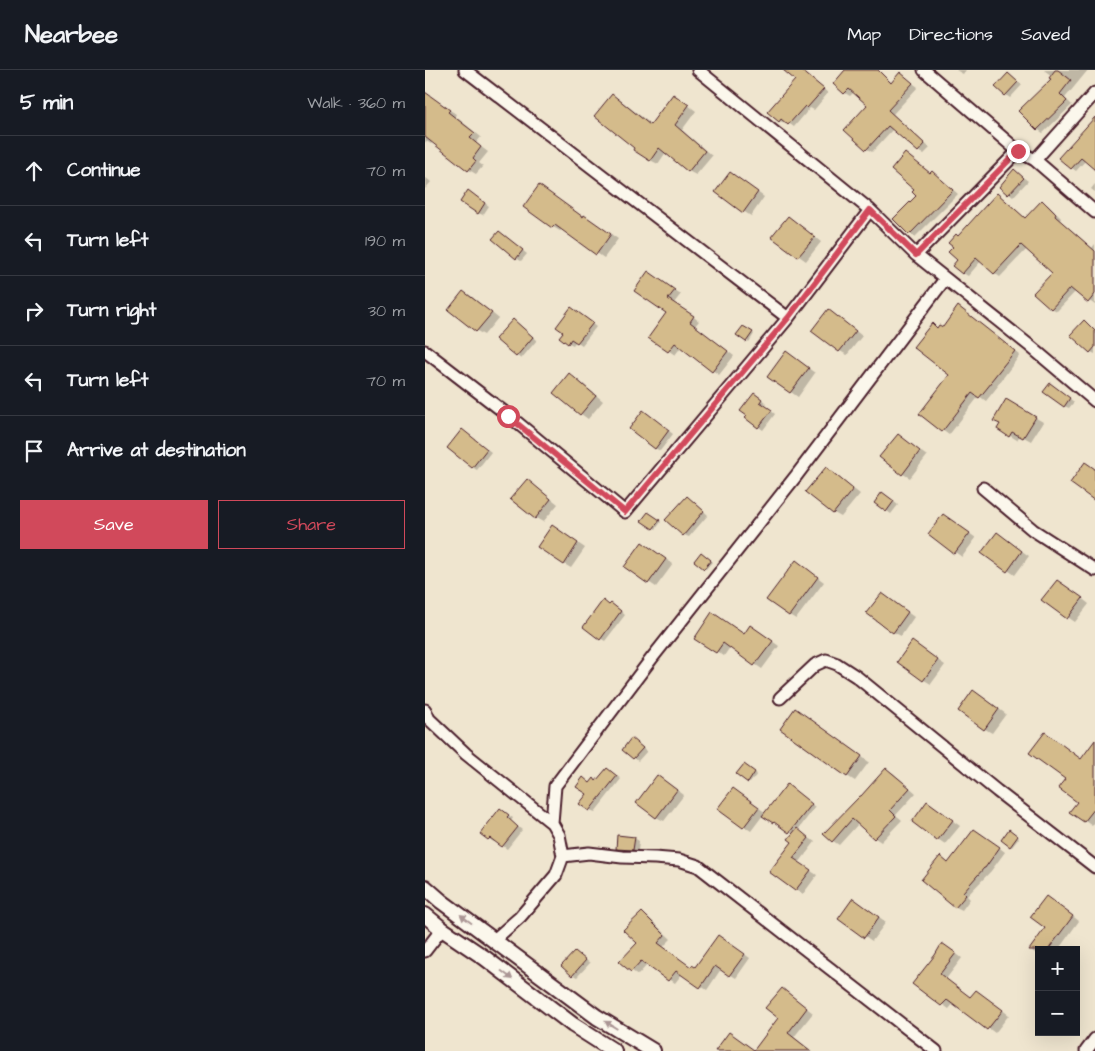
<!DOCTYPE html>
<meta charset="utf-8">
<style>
:root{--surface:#171b24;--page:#242831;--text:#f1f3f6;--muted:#9ea1a6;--line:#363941;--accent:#d1495b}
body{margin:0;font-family:"Architects Daughter",sans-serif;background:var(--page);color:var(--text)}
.controls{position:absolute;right:15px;bottom:15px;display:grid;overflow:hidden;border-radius:0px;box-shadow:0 5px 20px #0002}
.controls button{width:45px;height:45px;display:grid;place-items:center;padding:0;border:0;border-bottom:1px solid var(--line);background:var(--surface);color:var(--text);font:25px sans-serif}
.stop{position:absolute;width:15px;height:15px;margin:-11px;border:4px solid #d1495b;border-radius:50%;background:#fff}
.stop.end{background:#d1495b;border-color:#fff;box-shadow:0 1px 5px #0008}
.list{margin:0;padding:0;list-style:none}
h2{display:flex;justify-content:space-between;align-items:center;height:65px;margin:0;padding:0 20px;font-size:21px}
h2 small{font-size:16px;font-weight:400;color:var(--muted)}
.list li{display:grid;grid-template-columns:32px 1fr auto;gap:15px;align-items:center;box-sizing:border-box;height:70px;padding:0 20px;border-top:1px solid var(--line)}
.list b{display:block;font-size:19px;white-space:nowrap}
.list em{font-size:16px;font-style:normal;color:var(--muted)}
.actions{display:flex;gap:10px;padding:15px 20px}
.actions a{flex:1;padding:11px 0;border:1px solid var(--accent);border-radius:0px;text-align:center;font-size:18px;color:var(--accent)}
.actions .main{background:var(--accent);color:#fff}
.icon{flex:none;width:28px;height:28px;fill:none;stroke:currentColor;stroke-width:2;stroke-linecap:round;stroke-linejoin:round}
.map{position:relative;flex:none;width:670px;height:981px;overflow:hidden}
header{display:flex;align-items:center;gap:30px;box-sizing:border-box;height:70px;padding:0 25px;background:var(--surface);border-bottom:1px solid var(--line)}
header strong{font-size:24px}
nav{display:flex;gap:28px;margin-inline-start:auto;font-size:18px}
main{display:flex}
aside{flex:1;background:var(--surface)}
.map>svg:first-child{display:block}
.shadow{fill:#0003}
.building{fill:#d4bb8b;stroke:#4a1f2b}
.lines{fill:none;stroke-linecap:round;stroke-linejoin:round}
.minor-casing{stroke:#4a1f2b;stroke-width:15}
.tertiary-casing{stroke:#4a1f2b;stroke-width:18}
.minor{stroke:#fbf7ec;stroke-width:11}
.tertiary{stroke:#fbf7ec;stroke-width:14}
.oneway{fill:#ab9695}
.route{stroke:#d1495b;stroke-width:6}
</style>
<header>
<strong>Nearbee</strong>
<nav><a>Map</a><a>Directions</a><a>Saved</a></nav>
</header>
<main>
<aside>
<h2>5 min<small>Walk · 360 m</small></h2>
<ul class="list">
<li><svg class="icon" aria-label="ahead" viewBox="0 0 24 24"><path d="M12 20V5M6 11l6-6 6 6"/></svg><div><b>Continue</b></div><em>70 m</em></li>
<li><svg class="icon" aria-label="left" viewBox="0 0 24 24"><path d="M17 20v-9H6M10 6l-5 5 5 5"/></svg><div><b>Turn left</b></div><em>190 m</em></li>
<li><svg class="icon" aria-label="right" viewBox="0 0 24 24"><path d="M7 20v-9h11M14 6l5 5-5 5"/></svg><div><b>Turn right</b></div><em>30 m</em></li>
<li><svg class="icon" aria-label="left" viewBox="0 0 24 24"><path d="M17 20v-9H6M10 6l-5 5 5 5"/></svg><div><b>Turn left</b></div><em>70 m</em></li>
<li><svg class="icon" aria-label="arrive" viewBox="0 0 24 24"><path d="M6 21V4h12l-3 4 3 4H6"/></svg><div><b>Arrive at destination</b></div></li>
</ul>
<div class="actions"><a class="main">Save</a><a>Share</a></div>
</aside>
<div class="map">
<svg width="670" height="981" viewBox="0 0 670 981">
<rect width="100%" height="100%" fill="#efe5cf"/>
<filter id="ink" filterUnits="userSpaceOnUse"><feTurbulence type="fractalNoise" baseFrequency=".02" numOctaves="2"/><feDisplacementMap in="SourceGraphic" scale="10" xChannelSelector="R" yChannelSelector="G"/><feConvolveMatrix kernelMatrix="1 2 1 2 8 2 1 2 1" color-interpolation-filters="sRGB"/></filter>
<g filter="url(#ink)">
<path class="shadow" d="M360,0h24l-4,3 23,20 -14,17 -4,-2 -16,19 -7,-5 -2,2 -5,-3 17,-41z
M421,0h28l13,8 5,5 8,-9 18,13 -25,27 37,34 -6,6 -6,-3 -25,-22 -21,23 -5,-3 -21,-19 23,-25 -15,-13 -4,4 -5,-3z
M531,0h10l-3,4z
M619,0h44l-23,28 7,7 -29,28 -6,-4 16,-50 -1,-3z
M584,4l13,11 -12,13 -4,-3z
M187,26l8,4 32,25 28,-26 16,12 -14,19 30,26 -16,19 -8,-4 -22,-19 -8,12 -8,-4 -14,-12z
M0,30h10l21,14 -1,2 26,21 -5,6 12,9 -9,11 4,3 -7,8 -7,-4 -36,-29 -2,3 -5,-3 -1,2z
M670,48v50l-9,-8 -10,11 -4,-3z
M481,84l25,20 1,-1 6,3 20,18 -43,43 -5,-3 8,-38z
M590,101l13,10 -15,16 -13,-10z
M0,107l6,5 -6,7z
M313,108l26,19 -13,19 -8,-5z
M670,114v8l-4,-3z
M48,125l16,11 -6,9 -5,-2z
M578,128l23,21 17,-17 5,3 13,13 -1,2 32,28 3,-4v61l-19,-14 -19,20 -6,-3 2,-36 -26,-23 -27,28 -6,-4 -13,-12 -13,15 -5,-3 -9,-26 5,-10z
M100,137l59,11 8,3 26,18 -14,19 -42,-29 -2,2 -7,-4z
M363,147l7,5 26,20 -15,19 -7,-5 -26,-20z
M79,165l23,19 -6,7 -5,-3z
M230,207l26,17 -7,9 25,18 -4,5 39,30 -15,19 -38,-28 -6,8 -25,-17 17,-25z
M39,222l7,4 27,22 -14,17 -7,-4 -27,-21z
M151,241l20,16 -14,18 -6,-4 -3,4 -4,-2z
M404,241l7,4 26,21 -15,19 -7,-4z
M540,242l55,43 -23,31h1l-12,15 -7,-5 -30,39 -29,-21 30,-39 -18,-50 6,3h5z
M93,253l19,17 -16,19 -4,-3z
M664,255l6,5v24l-4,-2z
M318,258l11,6 -5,8 -11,-7z
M368,287l22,16 -17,24 -29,-20z
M145,305l7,4 26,22 -15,18 -7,-5 -26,-21z
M630,317l19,15 -5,6 -5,-2z
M334,327l7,6 -2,2 11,9 -12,16 -16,-12z
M582,331l36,21 -12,19 -11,-6 -3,5 -18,-11z
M223,345l25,19 -13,17 -5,-3z
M38,361l28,21 -14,18 -5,-3z
M480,370l22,16 -17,22 -7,-4z
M401,398l7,5 27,21 -19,23 -7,-4 -27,-21z
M102,410l7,5 24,19 -15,18 -7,-4z
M462,426l11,9 -7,9 -15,-11z
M267,430l16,15 -19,22 -5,-2z
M223,443l13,9 -5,7 -13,-8z
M519,445l32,23 -14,19 -7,-5z
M135,461l25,17 -14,20 -7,-4z
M579,468l25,18 -14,19 -32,-22z
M225,478l23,16 -17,23 -30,-20z
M278,485l9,7 -6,7 -2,-1z
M372,492l27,20 -28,37 -7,-4z
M640,515l24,19 -14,18 -32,-22z
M464,529l25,18 -13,19 -8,-4z
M185,536l6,1 9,8 -20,26 -5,-3z
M333,561l21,15 -17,23 -32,-22 -6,9 -28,-18 48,-3z
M488,573l32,22 -14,19 -7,-4z
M556,626l25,18 -14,19 -7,-4z
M378,644l66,48 -14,19 -8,-5z
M670,672v80l-3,4 -21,-15 8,-9 -12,-23z
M211,673l11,8 -9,10 -4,-3z
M320,696l12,8 -7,9 -12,-9z
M461,699l7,4 23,20 -20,22 6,5 -21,22 -6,-4 -16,-15 -20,22 -6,-4 28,-43z
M187,702l9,7 -26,33 -5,-2 1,-26 3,-4 3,2z
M240,711l19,14 -20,26 -8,-4z
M366,718l24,19 -17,23 17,12 -16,21 18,12 -14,19 -32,-22 23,-31v-7l-31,-19 -12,16 -32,-22 21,-15 26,19z
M509,737l26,19 -15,18 -32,-22z
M80,743l8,5 -2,3 11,9 -15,19 -12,-9 -1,2 -5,-3 -7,-6z
M585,761l9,7 -7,9 -2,-1z
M555,763l25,19 -14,19 -24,25 3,3 -8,11 -6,-3 -16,-50 9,6z
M209,768l5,3 -1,11 -16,-1 -5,-3z
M628,831l26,20 -21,29h-19v6l-8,-6 16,-22z
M436,834l25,18 -14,19 -32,-22z
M217,843l6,4 23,22 -8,8 29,21 3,1 29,-29 26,18 -14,20 -15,-9 -14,21 -25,-16 -7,9 -27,-19 -10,11 -6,-4 -11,-9 17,-19z
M525,879l12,9 -16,21 25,19 6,-7 32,24 -14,18 -41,-30 -5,6 -35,-25z
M150,882l15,11 -13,14 -4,-2z
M364,924l24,19 -19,24 18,14h-57l25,-33z"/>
<path class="building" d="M358,0h18l23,19 -17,19 -2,-2 -17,19 -7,-6 -2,3 -12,-10 28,-32z
M420,0h33l13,13 9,-11 13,11 -25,27 37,34 -7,8 -30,-26 -22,24 -22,-20 23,-25 -18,-16 -5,5 -11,-10z
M630,0h3l13,10 -11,14 7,7 -30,29 -19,-19 33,-32 -2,-1z
M583,3l10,9 -13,14 -10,-9z
M0,22l25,18 -2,2 27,21 -5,5 11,9 -8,11 3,3 -8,10 -43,-34z
M187,24l38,31 23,-31 16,11 -14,20 30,26 -17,21 -29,-24 -9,13 -17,-11 1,-2 -40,-32z
M670,47v53l-14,-12 -10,11 -13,-11z
M480,83l25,20 2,-2 21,19 -44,45 -16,-16 23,-23 -4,-4 2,-2 -23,-20z
M589,99l10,9 -16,17 -9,-8z
M305,102l28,20 -15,21 -28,-21z
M114,115l44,32 1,-2 27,19 -15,21 -41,-30 -3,3 -29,-21z
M43,120l17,13 -7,11 -18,-12z
M572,123l28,25 17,-18 14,14 -1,2 40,35v43l-7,9 -18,-15 -19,21 -18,-16 19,-20 -31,-28 -27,29 -18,-16 -14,16 -10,-8 5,-6 -9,-8 5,-5 -5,-4 8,-9 2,2z
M363,146l27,21 -17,20 -27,-20z
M74,161l24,19 -7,9 -24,-20z
M223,201l27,19 -7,9 26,17 -4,6 38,29 -16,21 -37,-29 -7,9 -20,-14 18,-25 -32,-22z
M38,221l29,22 -16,19 -28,-22z
M533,236l57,45 -24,30 1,1 -13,16 -7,-5 -30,39 -23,-18 30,-39 -36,-28 19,-24 5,5 2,-3 4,2z
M146,237l22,16 -16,20 -6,-4 -3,5 -9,-7 4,-5 -7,-5z
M403,239l28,22 -17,21 -28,-21z
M88,249l20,18 -17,20 -21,-18z
M659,250l11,11v16l-5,6 -20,-18z
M318,256l10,6 -7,10 -10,-7z
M361,281l23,17 -19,25 -23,-16z
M144,303l27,23 -16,19 -27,-22z
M625,313l20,15 -6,9 -21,-15z
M329,323l8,6 -2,3 12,8 -14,18 -13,-10 2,-2 -7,-5z
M581,329l30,18 -13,21 -11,-6 -3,5 -12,-8 3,-5 -7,-3z
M218,340l26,20 -14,19 -26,-20z
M37,359l25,20 -15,19 -25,-20z
M473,364l22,17 -18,24 -23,-18z
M660,392l10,7v32l-25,-18z
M401,397l27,22 -20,25 -28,-22z
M102,409l24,20 -16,20 -25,-20z
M457,422l12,9 -8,11 -12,-9z
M262,426l17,15 -21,25 -18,-16z
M223,442l12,8 -7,9 -12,-8z
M518,444l27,19 -16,21 -26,-20z
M127,455l26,18 -14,22 -27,-18z
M572,462l25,19 -15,21 -26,-19z
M217,472l24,17 -18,25 -24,-17z
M276,482l10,8 -7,9 -10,-8z
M371,490l22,17 -29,39 -23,-16z
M632,510l26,18 -16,21 -26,-19z
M457,523l26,19 -15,21 -27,-20z
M178,530l6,5 2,-2 10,8 -21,29 -17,-13z
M287,542l32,22 6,-9 23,16 -19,25 -31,-23 -7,10 -22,-14z
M487,571l26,19 -15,21 -26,-19z
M548,620l26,19 -15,21 -26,-19z
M370,638l67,48 -15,21 -67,-48z
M620,662l36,27 14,-19v68l-11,14 -15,-10 8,-10 -19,-14 7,-9 -36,-26z
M206,668l12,10 -10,11 -11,-9z
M319,694l11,8 -7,11 -12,-9z
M182,698l10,8 -28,35 -10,-7 8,-10 -11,-7 7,-10 7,6 4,-5 2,3z
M461,698l24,20 -20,22 6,6 -22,23 -22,-20 -20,23 -9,-8 37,-38h1z
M232,705l20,15 -21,28 -20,-15z
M362,714l25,20 -23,29 -15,-11 -1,1 -11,-7z
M308,718l26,19 -16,21 -26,-19z
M502,731l26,19 -16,21 -25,-19z
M75,738l9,7 -2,2 11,10 -16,20 -12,-9 -2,2 -8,-6z
M372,758l12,10 -16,20 18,12 -16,21 -26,-19 23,-30 -4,-3z
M549,759l26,18 -15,21h-1l-21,24 3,3 -11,13 -34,-28 19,-24 8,7z
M584,759l9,7 -8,11 -9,-7z
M192,765l18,2 -2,13 -17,-1z
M621,826l27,20 -25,34h-19l16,-22 -15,-11z
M428,828l26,19 -15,21 -26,-19z
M217,842l23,23 -7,8 33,24 1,-2 3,2 23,-32 27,19 -16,22 -14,-10 -15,22 -24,-17 -8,10 -27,-20 -10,11 -12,-10 18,-19 -14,-13z
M517,873l14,10 -16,21 30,23 6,-7 27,20 -16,20 -40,-30 -6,6 -29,-22 23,-29z
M150,881l11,9 -14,16 -11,-10z
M357,918l25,20 -19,25 23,18h-96l14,-19 25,18 24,-32 -13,-10z"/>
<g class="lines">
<defs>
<path id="minor" d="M40,0l323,248
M273,0l172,140 46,45 114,91 65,55
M499,0l94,81 17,9 60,52
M610,90l60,-67
M491,185l102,-104
M0,281l83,64 117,97 163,-194 82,-108
M558,418l50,42 62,40
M355,628l35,-33 11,-5 11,4 20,13 140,114 98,76
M0,640l4,9 37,35 86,69 7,12 4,21 -7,19 -36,42 -26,23
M127,753l3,-37 97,-128 144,-182 149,-197
M138,786l26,-3 33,4 33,1 24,2 19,6 238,185
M0,881l17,-22
M661,981l9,-12"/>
<path id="tertiary" d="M0,817l16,14 156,116 56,34
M0,845l17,14 43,29 88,67 41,26"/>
</defs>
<use href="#minor" class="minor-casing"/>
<use href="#tertiary" class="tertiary-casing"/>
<use href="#minor" class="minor"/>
<use href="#tertiary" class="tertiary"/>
</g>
<defs><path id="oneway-solid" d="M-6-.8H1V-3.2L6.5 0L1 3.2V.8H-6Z" transform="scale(1.25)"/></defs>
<g class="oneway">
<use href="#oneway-solid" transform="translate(41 849) rotate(-143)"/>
<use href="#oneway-solid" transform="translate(82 905) rotate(37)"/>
<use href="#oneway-solid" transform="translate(186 955) rotate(-148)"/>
</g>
</g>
<g class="lines" filter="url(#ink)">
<path class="route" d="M83,346l117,96 163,-194 82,-108 46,45 102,-104"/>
</g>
</svg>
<div class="controls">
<button>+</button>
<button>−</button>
</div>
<div class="stop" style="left:83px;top:346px"></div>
<div class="stop end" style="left:593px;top:81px"></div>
</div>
</main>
